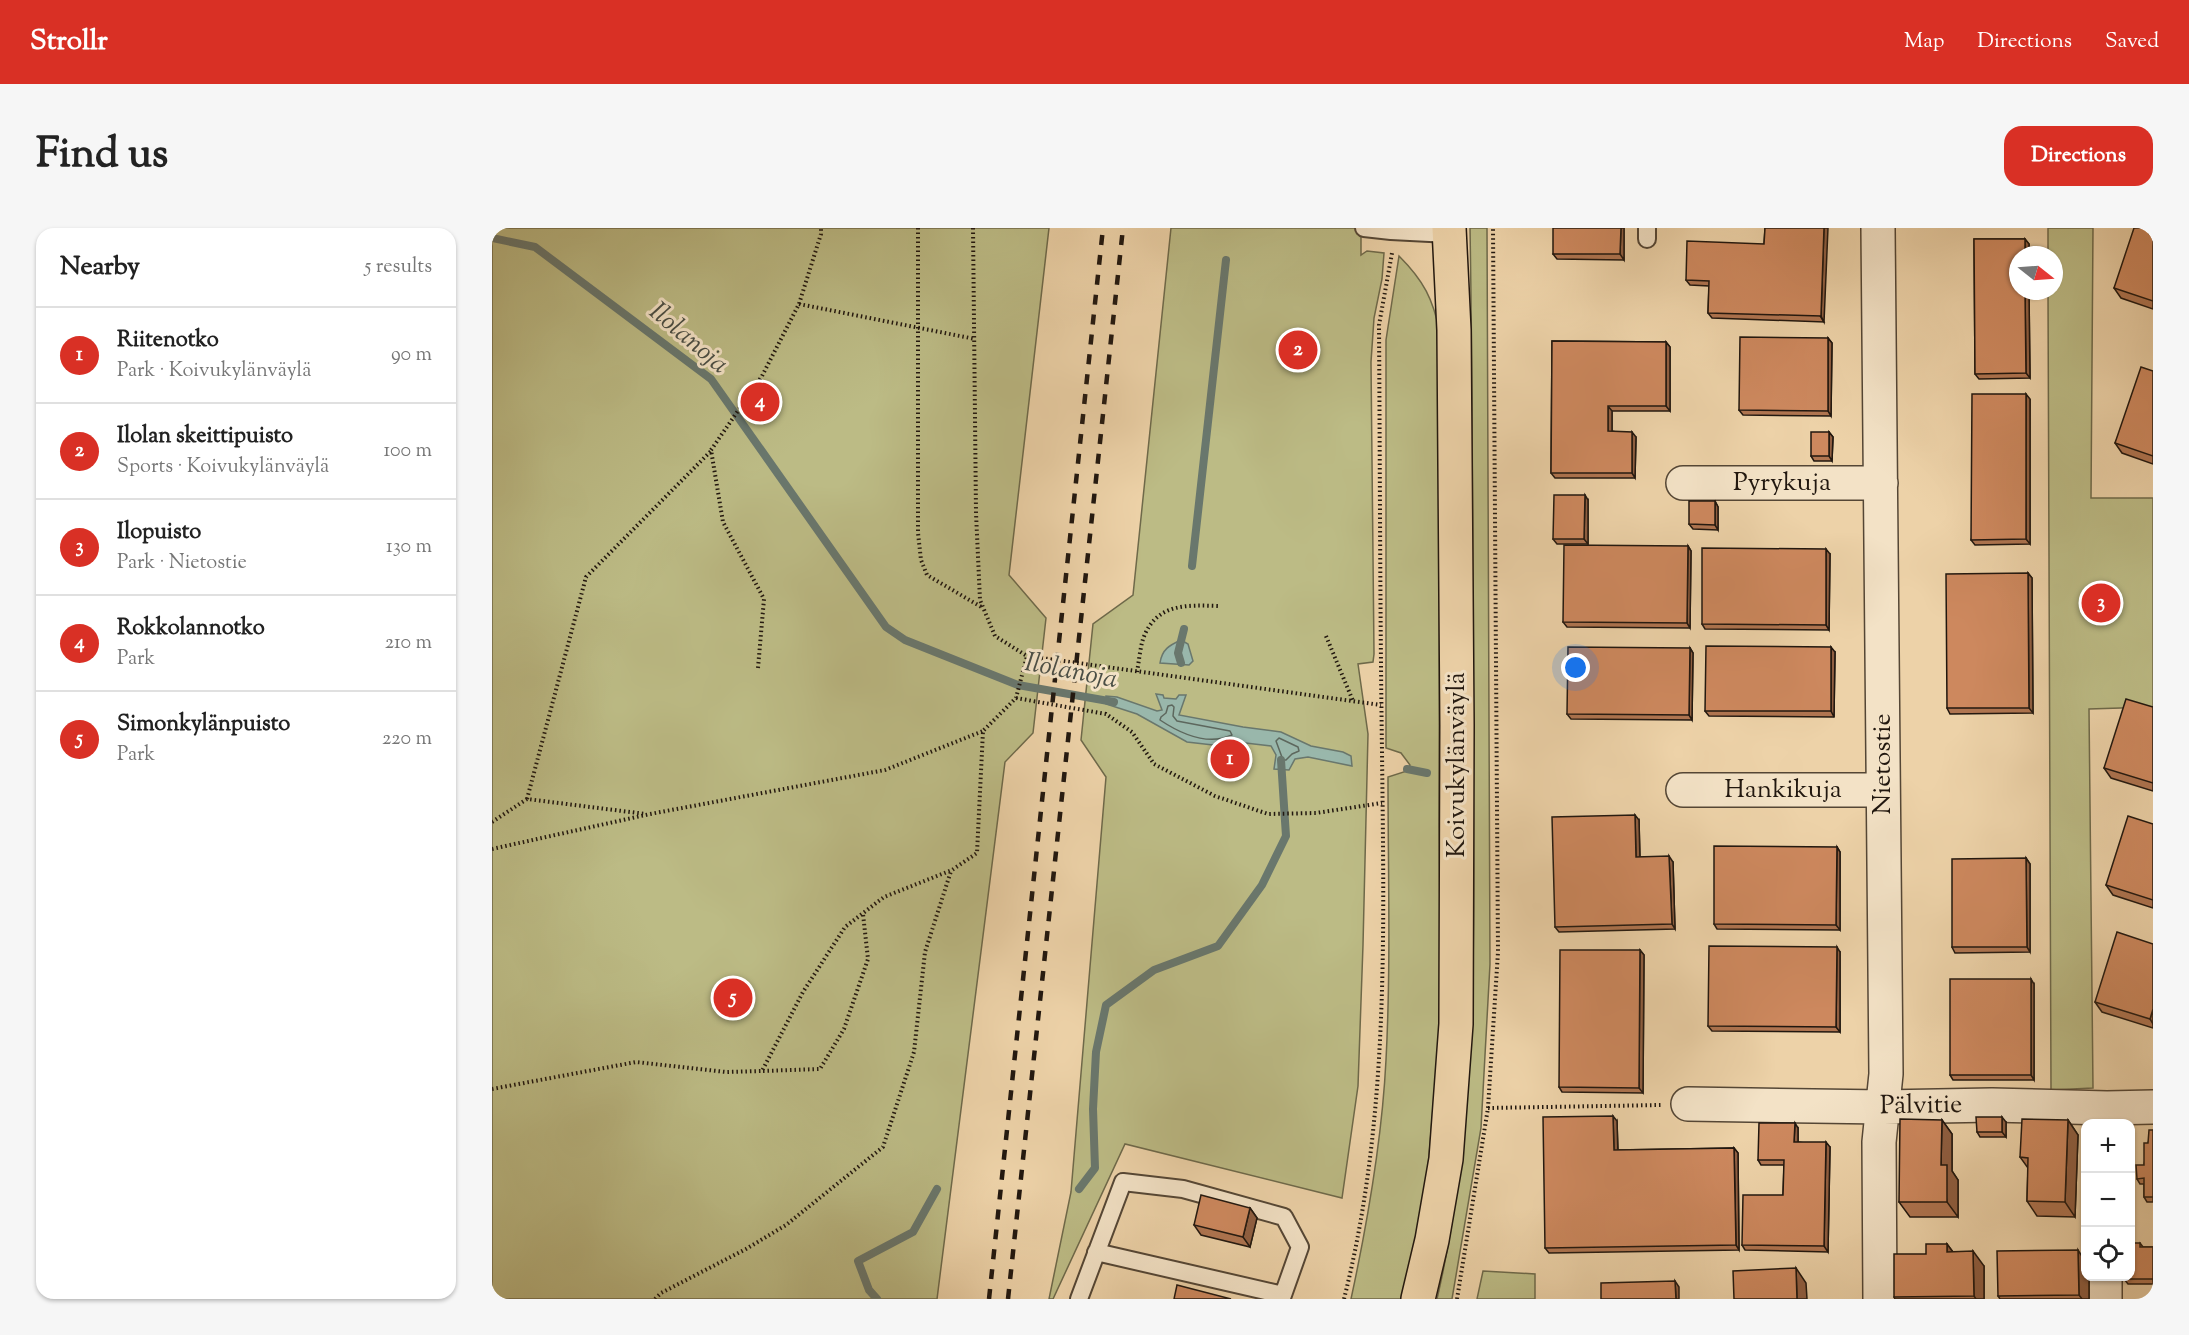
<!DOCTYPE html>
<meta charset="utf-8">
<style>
:root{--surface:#fff;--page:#f6f6f6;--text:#222;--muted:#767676;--line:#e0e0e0;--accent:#d93025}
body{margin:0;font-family:"Sorts Mill Goudy",serif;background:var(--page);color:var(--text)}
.controls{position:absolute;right:18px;bottom:18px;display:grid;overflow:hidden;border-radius:12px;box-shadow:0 2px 4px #0004}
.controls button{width:54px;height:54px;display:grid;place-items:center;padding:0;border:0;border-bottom:2px solid var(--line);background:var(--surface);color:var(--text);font:30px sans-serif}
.compass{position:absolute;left:1517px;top:18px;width:54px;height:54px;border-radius:50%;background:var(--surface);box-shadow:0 2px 4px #0004;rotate:107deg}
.you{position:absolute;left:1084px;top:440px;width:21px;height:21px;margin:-15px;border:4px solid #fff;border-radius:50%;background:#1a73e8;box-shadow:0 0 0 9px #1a73e833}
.badge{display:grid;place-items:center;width:39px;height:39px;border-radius:50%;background:var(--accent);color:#fff;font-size:20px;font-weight:700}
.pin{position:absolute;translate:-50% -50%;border:3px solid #fff;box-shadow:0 2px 6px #0006}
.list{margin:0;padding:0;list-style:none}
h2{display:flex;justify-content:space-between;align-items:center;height:78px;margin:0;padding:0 24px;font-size:26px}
h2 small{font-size:20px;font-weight:400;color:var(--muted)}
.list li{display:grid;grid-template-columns:39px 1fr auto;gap:18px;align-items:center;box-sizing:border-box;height:96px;padding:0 24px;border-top:2px solid var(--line)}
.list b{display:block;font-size:22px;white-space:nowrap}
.list p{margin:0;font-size:20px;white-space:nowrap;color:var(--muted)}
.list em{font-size:20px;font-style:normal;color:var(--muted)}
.icon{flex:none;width:33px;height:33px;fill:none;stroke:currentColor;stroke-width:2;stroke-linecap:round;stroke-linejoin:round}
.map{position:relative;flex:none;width:1661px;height:1071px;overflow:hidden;border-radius:18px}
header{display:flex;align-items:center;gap:36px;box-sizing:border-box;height:84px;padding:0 30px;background:var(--accent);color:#fff}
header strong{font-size:28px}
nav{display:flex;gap:33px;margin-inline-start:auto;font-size:21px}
.intro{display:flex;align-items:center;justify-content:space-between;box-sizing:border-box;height:144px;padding:0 36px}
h1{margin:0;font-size:42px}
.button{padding:15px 27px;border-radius:18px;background:var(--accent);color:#fff;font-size:21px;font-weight:700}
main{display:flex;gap:36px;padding:0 36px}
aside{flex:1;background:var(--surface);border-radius:18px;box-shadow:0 2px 4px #0004}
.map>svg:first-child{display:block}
.green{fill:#bcbb85;stroke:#6e694a;stroke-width:1.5}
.water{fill:#99b7ab;stroke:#69776d;stroke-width:1.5}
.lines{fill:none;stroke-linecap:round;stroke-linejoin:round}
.shore{stroke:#5d675d;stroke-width:1.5}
.stream{stroke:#69776d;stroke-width:8}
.service-casing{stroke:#544635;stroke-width:20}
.minor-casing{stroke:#544635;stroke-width:36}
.primary-casing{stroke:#21170f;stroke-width:36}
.path{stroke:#21170f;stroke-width:4;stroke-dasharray:1.5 3;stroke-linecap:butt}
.service{stroke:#f3e2c6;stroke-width:16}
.minor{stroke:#f3e2c6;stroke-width:33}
.primary{stroke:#edd2a8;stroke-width:33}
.rail{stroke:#21170f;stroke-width:4.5;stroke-dasharray:10 10;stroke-linecap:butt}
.wall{fill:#b07551;stroke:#21170f;stroke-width:1.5}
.shaded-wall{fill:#905f42;stroke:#21170f;stroke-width:1.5}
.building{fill:#cd885e;stroke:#21170f;stroke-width:1.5}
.labels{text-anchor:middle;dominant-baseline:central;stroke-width:6;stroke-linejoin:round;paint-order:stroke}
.street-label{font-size:26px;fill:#21170f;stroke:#f3e2c6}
.water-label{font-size:27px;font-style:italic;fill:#4b4f46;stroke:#f3e2c6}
</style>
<header>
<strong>Strollr</strong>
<nav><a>Map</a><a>Directions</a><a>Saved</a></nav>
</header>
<div class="intro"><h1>Find us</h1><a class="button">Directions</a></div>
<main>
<aside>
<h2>Nearby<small>5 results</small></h2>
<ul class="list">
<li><span class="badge">1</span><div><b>Riitenotko</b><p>Park · Koivukylänväylä</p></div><em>90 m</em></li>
<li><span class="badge">2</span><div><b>Ilolan skeittipuisto</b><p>Sports · Koivukylänväylä</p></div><em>100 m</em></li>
<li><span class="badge">3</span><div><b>Ilopuisto</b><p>Park · Nietostie</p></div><em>130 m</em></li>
<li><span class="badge">4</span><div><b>Rokkolannotko</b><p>Park</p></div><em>210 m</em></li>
<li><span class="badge">5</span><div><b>Simonkylänpuisto</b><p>Park</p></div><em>220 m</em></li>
</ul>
</aside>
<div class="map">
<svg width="1661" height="1071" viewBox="0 0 1661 1071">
<rect width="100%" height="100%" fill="#edd2a8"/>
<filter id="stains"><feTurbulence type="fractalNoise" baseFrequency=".00333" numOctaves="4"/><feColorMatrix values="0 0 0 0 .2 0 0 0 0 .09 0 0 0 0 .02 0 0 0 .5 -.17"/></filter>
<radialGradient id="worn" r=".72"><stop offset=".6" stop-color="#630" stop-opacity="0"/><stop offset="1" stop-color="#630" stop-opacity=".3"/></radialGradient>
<path class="green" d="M0,0h557l-40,347 37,43 -13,115 -28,29 -68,537h-445z
M679,0h190v27l6,-4 17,2 -2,26 -8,39 -3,44 3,292 -1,8 -15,2 10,70 -5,211 -5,141 -16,112 -217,-54 -72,155h-4l22,-107 35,-415 -25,-37 12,-116 40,-29z
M978,0h17l3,736 -9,164 -29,171h-15c42,-181 37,-363 36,-548 0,-174 0,-349 -3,-523z
M1556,0h45l-2,270h62v209l-64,2 4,379 -42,2 -3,-799h6v-36h-6z
M907,28c25,25 34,43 41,77l-1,492 2,187 -14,168 -19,96 -6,23h-51c17,-79 31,-158 35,-239 5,-94 2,-189 2,-283l19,-6 3,-6 -9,-12 -15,-5v-408z
M991,1043l52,3v25h-58z"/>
<path class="water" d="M689,412l7,4 5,17 -4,4 -29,-2c2,-14 10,-18 21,-23z
M664,466l7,1 1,3 12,1 3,-4h7l-7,20 64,12 38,5 30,14 32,6 8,4 1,10 -44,-9 -13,2 -6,11 -15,-1 2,-14 -5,-9 -34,-4 -24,3 -26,-3 -50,-28 -31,-10v-8l11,1 40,14 5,-1z"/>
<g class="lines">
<path class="shore" d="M680,477l2,2 -1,9 4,5 53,10 2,4c-24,11 -51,-1 -72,-15l1,-3 5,-4 2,-7z
M787,510l19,9 1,4 -7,3 -6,6h-3l-7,-19z"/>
<path class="stream" d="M0,10l43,9 176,132 175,248 19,13 113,45 96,17
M700,338l34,-306
M689,435l-3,-10 6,-24
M915,541l20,4
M587,961l16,-21 -2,-59 3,-57 10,-47 48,-35 64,-24 44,-61 24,-49 -5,-76
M385,1071l-8,-9 -11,-29 55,-29 24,-43"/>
<defs>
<path id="service" d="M872,0l27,3 58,3
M1155,11v-11
M587,1071l44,-117 60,7 101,28 16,30 -17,48 -187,-43"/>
<path id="minor" d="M1386,0l8,846 -7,68 1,157
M1191,255h198
M1191,562h200
M1196,876l196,3 108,-2 115,3 46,-1
M1613,1071v-23"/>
<path id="primary" d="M926,1071l14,-59 14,-81 10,-135 1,-299 -3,-395 -5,-102"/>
</defs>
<use href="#service" class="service-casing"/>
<use href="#minor" class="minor-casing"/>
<use href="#primary" class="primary-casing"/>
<path class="path" d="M426,0v305l3,27 6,15 56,33
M481,0l3,285 4,87 15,36 32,20 354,49
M307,76l176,35
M834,408l27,65
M266,440l6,-69 -41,-77 -12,-72 51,-74 37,-72 22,-70v-6
M645,444c2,-11 3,-23 6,-33 13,-36 43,-34 75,-33
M524,470l90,16 26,18 22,32 61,32 53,18 48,-1 66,-10
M35,571l59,-222 125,-126
M0,594l35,-23 119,15
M0,621l158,-35 235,-44 98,-39
M271,843l57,-2 24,-40 24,-70 -5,-45
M0,861l144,-27 90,10 36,-1 41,-79 42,-65 39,-30 68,-27 25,-17 6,-122 33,-33 11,-42
M996,880l173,-3
M163,1071l6,-6 85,-44 40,-24 97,-78 31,-95 11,-100 26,-81
M852,1071c45,-178 40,-365 38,-547 -2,-142 -2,-284 -3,-427l13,-72
M965,1071l31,-191 10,-156 -5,-724"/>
<use href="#service" class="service"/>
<use href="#minor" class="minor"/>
<use href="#primary" class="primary"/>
<path class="rail" d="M497,1071l114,-1071
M516,1071l115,-1071"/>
</g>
<path class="wall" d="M1132,0v32l-67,-1 -4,-5z
M1273,0l59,94 -112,-4 -4,-5 1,-27 -19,-1 -4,-5 78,-36z
M1661,0v81l-32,-11 -7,-10z
M1482,11h51l4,5v11h-11v36h11l1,87 -51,1 -4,-5z
M1336,110l4,5 -1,73 -88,-1 -4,-5z
M1060,113l114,1 4,5v64h-58v20l24,6 -1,41h-80l-4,-5z
M1661,143v93l-31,-11 -7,-10z
M1538,171v145l-55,1 -4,-5z
M1337,204l4,5 -1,24h-18l-3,-5z
M1096,272v44h-31l-4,-5z
M1223,273l3,6v23l-25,-1 -4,-5z
M1196,318l3,5 -1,77 -123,-1 -4,-5z
M1338,326l-1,76 -124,-1 -3,-5z
M1536,345l4,5 1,135 -83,1 -3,-6z
M1198,420l3,5 -1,67 -121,-1 -4,-5z
M1343,424l-1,65 -125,-1 -4,-5z
M1661,479v84l-42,-13 -7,-10z
M1147,592l1,37 33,5 2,67 -116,3 -4,-5z
M1661,596v84l-40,-13 -7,-10z
M1345,619l3,5v78l-123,-1 -3,-5z
M1534,630l4,6v88l-75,1 -3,-6z
M1661,716v84l-51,-16 -7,-10z
M1148,722l4,5 -1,138 -81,-1 -3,-5z
M1348,724v80l-128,-1 -4,-5z
M1542,756v96h-81l-3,-5z
M1450,892l10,14v37l6,9v37h-48l-11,-15z
M1576,892l10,15 -3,82 -38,-1 -10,-15 1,-33 -8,-11z
M1125,893l1,29 116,-2 4,5 1,97 -190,3 -4,-5z
M1514,894v15h-26l-3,-5z
M1306,900v14l32,5 -2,105 -83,-2 -3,-5 41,-50 1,-30h-23l-3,-5z
M1661,902v72h-6l-3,-5v-13h-4l-3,-5 7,-14 4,-22z
M758,980l7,10 -7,29 -49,-12 -7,-10z
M1648,1015l3,4h10v37h-25l-4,-5z
M1455,1016l6,8 31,14v33h-89l-1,-2 32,-43z
M1593,1048h4v23h-89l-2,-3z"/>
<path class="shaded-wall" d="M1129,0h3v32l-4,-6z
M1332,0h4l-4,94 -3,-6z
M1533,11l4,5v11h-4z
M1533,63h4l1,87 -4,-5z
M1336,110l4,5 -1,73 -3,-5z
M1174,114l4,5v64l-4,-5z
M1534,166l4,5v145l-4,-5z
M1116,178l4,5v25l-4,-5z
M1140,204l4,5 -1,41 -3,-5z
M1337,204l4,5 -1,24 -3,-5z
M1093,267l3,5v44l-4,-5z
M1223,273l3,6v23l-3,-5z
M1196,318l3,5 -1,77 -3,-5z
M1334,321l4,5 -1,76 -3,-5z
M1536,345l4,5 1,135 -4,-5z
M1339,419l4,5 -1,65 -3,-6z
M1198,420l3,5 -1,67 -3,-5z
M1143,587l4,5 1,42 -4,-5z
M1345,619l3,5v78l-4,-5z
M1177,628l4,6 2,67 -3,-5z
M1534,630l4,6v88l-3,-5z
M1345,719l3,5v80l-4,-5z
M1148,722l4,5 -1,138 -4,-5z
M1539,751l3,5v96l-3,-5z
M1661,781v15l-3,-5z
M1121,888l4,5 1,34 -4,-5z
M1510,889l4,5v15l-4,-5z
M1450,892l10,14v37l6,9v37l-11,-15 -6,-37z
M1576,892l10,15 -3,82 -10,-15z
M1303,895l3,5v19l-4,-5z
M1334,914l4,5 -2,105 -4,-6z
M1242,920l4,5 1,97 -3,-5z
M758,980l7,10 -7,29 -7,-10z
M1455,1016l11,15 -11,-7z
M1586,1022l7,11v15h4v23h-7l-3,-4z
M1481,1023l11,15v33h-8l-2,-3z
M1304,1040l10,15 1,16h-10z
M1183,1053l4,6v12h-3z"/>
<path class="building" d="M1061,0h68l-1,26h-67z
M1273,0h59l-3,88 -113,-3 1,-32 -23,-1 1,-39 77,3z
M1642,0h19v73l-39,-13z
M1482,11h51v16h-7v36h7l1,82 -51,1z
M1248,109l88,1v73l-89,-1z
M1060,113l114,1v64h-58v25l24,1v41h-81z
M1649,139l12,4v85l-38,-13z
M1480,166h54v145l-55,1z
M1319,204h18v24h-18z
M1062,267h31l-1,44h-31z
M1197,273h26v24l-26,-1z
M1072,317l124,1 -1,77 -124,-1z
M1210,320l124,1v76l-124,-1z
M1536,345l1,135h-82l-1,-134z
M1214,418l125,1v64h-126z
M1076,419l122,1 -1,67 -122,-1z
M1634,471l27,8v76l-49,-15z
M1143,587l1,42 33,-1 3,68 -117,3 -3,-110z
M1636,588l25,8v76l-47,-15z
M1222,618l123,1 -1,78 -122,-1z
M1534,630l1,89h-75v-88z
M1625,704l36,12v65l-3,10 -55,-17z
M1217,718l128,1 -1,80 -128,-1z
M1068,722h80l-1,138 -80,-1z
M1458,751h81v96h-81z
M1121,888l1,34 120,-2 2,97 -191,3 -2,-131z
M1484,889h26v15h-25z
M1408,891l42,1 -1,45h6v37h-48z
M1530,891l46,1 -3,82 -38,-1 1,-43 -8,-1z
M1267,895h36l-1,19h32l-2,104 -82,-1 1,-50h40l1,-35h-26z
M1657,902h4v67h-9v-19l-7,1 -1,-14h8v-22h4z
M709,967l49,13 -7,29 -49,-12z
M1638,1015h10v4h13v32h-29v-3h6z
M1434,1016h21v8l26,-1 1,45 -80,1v-43h32z
M1586,1022l1,45 -81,1 -1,-45z
M1304,1040l1,31h-63l-1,-28z
M1183,1053l1,18h-75v-16z
M685,1057l54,14h-57z"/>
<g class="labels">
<g class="street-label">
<text x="1290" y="255">Pyrykuja</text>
<text transform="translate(1391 536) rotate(-90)">Nietostie</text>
<text transform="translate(965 537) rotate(-90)">Koivukylänväylä</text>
<text x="1291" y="562">Hankikuja</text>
<text transform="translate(1429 878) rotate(-1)">Pälvitie</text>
</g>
<g class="water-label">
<text transform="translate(196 111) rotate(40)">Ilolanoja</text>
<text transform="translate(579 444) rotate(11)">Ilolanoja</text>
</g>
</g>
<rect width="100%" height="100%" filter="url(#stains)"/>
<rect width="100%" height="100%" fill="url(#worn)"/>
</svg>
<div class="controls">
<button>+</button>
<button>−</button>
<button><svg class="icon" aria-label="locate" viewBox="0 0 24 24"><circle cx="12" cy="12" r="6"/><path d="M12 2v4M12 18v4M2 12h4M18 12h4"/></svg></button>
</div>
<svg class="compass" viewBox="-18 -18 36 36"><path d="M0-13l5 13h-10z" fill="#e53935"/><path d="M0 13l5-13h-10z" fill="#767676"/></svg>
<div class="you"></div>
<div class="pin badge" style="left:738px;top:531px">1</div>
<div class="pin badge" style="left:806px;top:122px">2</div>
<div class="pin badge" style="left:1609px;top:375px">3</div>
<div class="pin badge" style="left:268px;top:174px">4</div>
<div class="pin badge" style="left:241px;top:770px">5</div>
</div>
</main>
